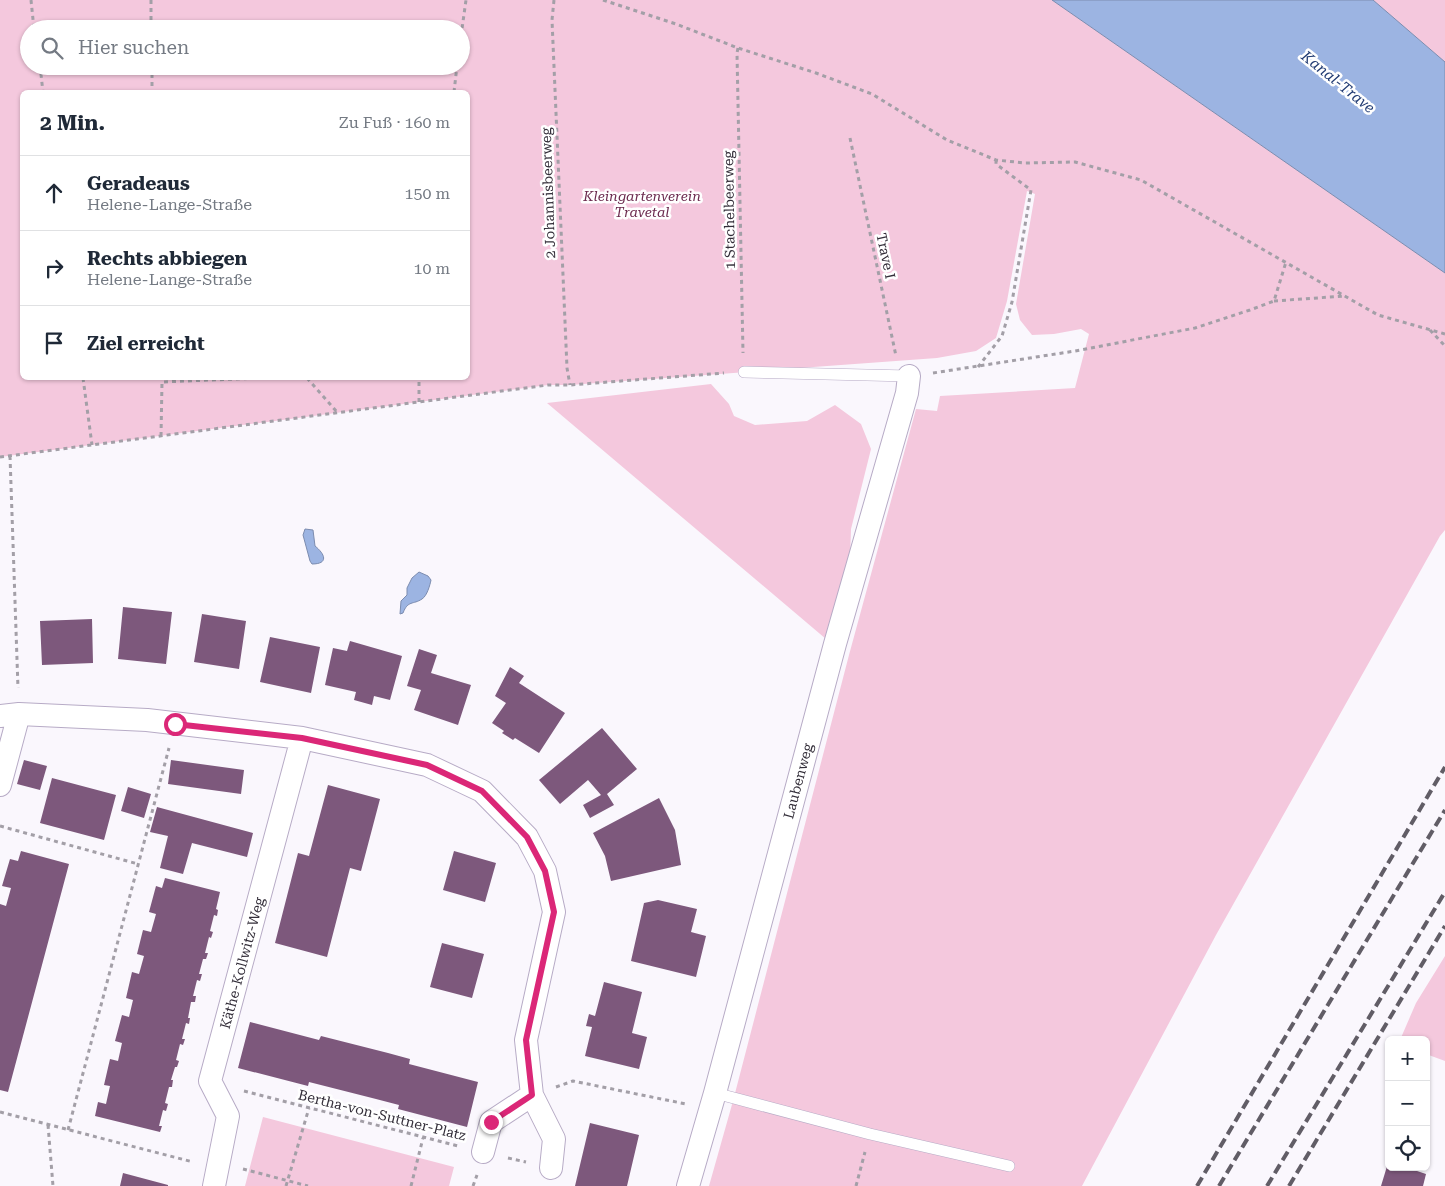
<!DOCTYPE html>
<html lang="de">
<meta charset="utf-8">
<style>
:root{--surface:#fff;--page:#f6f6f7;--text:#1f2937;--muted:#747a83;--line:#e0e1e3}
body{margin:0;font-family:"Roboto Serif",serif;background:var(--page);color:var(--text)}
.controls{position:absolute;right:15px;bottom:15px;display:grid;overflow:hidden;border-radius:8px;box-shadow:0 1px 4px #0004}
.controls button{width:45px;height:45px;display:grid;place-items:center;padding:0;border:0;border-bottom:1px solid var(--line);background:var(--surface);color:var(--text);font:25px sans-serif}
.stop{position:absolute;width:15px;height:15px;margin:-11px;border:4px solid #db2777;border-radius:50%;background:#fff}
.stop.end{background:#db2777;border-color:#fff;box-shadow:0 1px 5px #0008}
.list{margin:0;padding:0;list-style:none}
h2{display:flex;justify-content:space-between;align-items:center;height:65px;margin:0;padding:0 20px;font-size:21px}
h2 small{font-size:16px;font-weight:400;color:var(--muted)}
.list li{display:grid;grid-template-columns:32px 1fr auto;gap:15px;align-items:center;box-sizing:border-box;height:75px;padding:0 20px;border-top:1px solid var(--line)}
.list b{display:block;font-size:19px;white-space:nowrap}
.list p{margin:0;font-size:16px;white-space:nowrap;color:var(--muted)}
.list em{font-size:16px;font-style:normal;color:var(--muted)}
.icon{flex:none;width:28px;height:28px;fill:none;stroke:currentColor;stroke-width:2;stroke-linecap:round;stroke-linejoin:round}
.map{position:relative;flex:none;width:1445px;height:1186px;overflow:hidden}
.search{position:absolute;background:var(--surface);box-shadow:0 1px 4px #0004;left:20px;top:20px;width:450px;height:55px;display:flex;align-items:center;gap:12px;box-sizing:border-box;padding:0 18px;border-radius:28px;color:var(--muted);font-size:19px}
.panel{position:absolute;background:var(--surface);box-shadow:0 1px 4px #0004;left:20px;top:90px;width:450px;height:290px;border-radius:8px}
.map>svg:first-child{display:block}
.green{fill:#f4c8dd;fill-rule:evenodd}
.water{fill:#9cb4e2;stroke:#7c8caf}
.building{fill:#7d587c}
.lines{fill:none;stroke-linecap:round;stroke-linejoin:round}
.lane-casing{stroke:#b7abc6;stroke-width:12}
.street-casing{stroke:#b7abc6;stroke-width:24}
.path{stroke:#a39fa7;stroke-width:3;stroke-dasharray:4 4;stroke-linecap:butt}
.lane{stroke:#fff;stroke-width:11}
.street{stroke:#fff;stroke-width:22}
.rail{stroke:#615d66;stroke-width:4;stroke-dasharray:10 5;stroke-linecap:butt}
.route{stroke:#db2777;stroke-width:6}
.labels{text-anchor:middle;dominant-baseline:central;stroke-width:5;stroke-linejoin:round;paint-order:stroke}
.street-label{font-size:14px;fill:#332e39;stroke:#fff}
.park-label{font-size:14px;font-style:italic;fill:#6c2b4f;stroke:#fff}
.water-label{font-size:15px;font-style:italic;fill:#213b73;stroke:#fff}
</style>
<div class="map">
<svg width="1445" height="1186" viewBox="0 0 1445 1186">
<rect width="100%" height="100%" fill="#faf7fd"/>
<path class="green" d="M0,0h1052l393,273v257l-5,6 -224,399 -134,251h-373l24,-85 116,-446 67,-246 21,2 3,-15 135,-8 14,-54 -8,-5 -27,5 -22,1 -12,-15 -4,-16 19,-110 -8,-3 -20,110 -11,37 -20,13 -39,7 -367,27h-22l-548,72zM29,29h432v37h-432zM22,92h446v286h-446z
M1373,0h72v62z
M711,384l18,20 5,12 21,9 52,-4 28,-16 26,19 10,25 -20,80 -1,31 -24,79 -279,-236z
M1445,956v105l-19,-7v-14h-26l16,-37z
M263,1117l191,50 -5,19h-204z"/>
<path class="water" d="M1052,0h321l72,62v211z
M305,529l8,1 2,16c10,8 14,18 -3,18l-2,-3 -7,-26z
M419,572l9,4 3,4c-1,5 -4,16 -9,19 -9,6 -14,1 -19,14l-3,1 1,-13 6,-6v-7l5,-10z"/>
<path class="building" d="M123,607l49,5 -6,52 -48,-5z
M202,614l44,7 -7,48 -45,-7z
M92,619l1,44 -51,2 -2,-44z
M270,637l50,10 -9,46 -51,-11z
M350,641l52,15 -12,44 -16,-4 -2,9 -18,-5 2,-8 -31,-7 8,-37 14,3z
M419,649l18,6 -6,18 40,12 -13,40 -44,-15 7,-20 -14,-4z
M510,667l14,9 -5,7 46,30 -26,40 -24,-15 -2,2 -11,-7 2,-2 -12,-8 14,-20 -11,-7z
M602,728l35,41 -30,25 7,11 -24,13 -7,-13 18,-10 -13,-15 -28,24 -21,-24z
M24,760l23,6 -7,24 -23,-6z
M171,760l73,10 -3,24 -73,-10z
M52,778l64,17 -12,45 -64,-17z
M328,785l52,14 -19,72 -11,-3 -23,89 -52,-14 23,-90 11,3z
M128,787l23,7 -7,24 -23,-7z
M659,798l16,32 6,35 -70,16 -6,-25 -12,-23z
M157,807l96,26 -6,24 -55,-14 -9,31 -23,-6 8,-32 -18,-4z
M21,851l48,13 -61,228 -8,-2v-186l6,2 5,-18 -9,-2 8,-27 8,2z
M454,851l42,12 -11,39 -42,-12z
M165,878l55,14 -4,17 2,1 -1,6 -3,-1 -4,16 3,1 -2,6 -2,-1 -4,16h3l-2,6h-3l-4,15h3l-2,7 -3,-1 -4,16h3l-1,6h-4l-3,16h2l-1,6 -3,-1 -4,16h3l-2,6 -3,-1 -4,16 3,1 -2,6h-2l-4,13h2l-1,7h-3l-4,16 3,1 -2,7 -3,-1 -4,16h3l-2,6 -65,-16 3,-14 8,2 4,-18 -6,-1 6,-26 8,2 4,-18 -7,-2 7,-26 7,2 4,-17 -7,-2 6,-26 7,2 5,-18 -7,-2 6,-24 8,2 5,-18 -7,-2 7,-26 6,2z
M658,900l39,9 -6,23 15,4 -10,41 -65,-16 13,-58z
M442,943l42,11 -12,44 -42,-11z
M604,982l38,10 -10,41 15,4 -8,32 -54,-13 7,-29 -6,-1 3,-12 6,2z
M250,1022l69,18 2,-4 67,17 22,6 -1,5 69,18 -11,45 -69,-18 1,-4 -23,-6 -67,-17 -1,4 -70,-18z
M590,1123l49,12 -12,51h-52z
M1388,1163l1,4h16l21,7 -3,12h-42z
M123,1173l45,12v1h-48z"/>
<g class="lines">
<defs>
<path id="lane" d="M744,372l165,4
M715,1093l155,41 139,32"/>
<path id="street" d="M0,716l19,-2 128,6 155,18 125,27 55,26 45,46 18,34 9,41 -28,128 6,55 22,44 -3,29
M0,785l19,-71
M483,1152l8,-30 41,-27
M214,1186l14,-70 -18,-35 92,-343
M688,1186l27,-93 120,-449 72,-251 2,-17"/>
</defs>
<use href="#lane" class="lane-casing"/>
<use href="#street" class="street-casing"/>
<path class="path" d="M31,0l3,29
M151,0v29
M554,0l-2,20 15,348 3,17
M603,0l73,24 62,24 78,25 56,21 75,46 49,20 29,3 50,-1 66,18 237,135 67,19
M461,36l5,-36
M738,48l-1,5 6,300
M40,66l3,26
M152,66v26
M454,92l3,-26
M850,138l46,218
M1274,301l71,-5
M1430,330l15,16
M978,367l24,-31 10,-34 19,-112 -35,-26v-4
M933,373l142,-22 120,-23 55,-18 24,-9 12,-39
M83,378l9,67
M307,378l30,34
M419,402v-24
M161,436l1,-54 98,-4
M10,456l8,232
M0,457l548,-72h22l154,-12
M0,826l138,38
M556,1087l17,-6 113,23
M244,1091l214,55
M0,1112l193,50
M48,1125l5,61
M68,1130l101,-382
M508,1158l18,4
M243,1169l65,17
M286,1186l23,-78
M411,1186l12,-48
M473,1186l4,-11
M856,1186l9,-34"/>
<use href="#lane" class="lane"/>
<use href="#street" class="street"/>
<path class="rail" d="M1197,1186l248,-419
M1219,1186l226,-376
M1267,1186l178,-294
M1289,1186l156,-260"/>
</g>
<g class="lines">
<path class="route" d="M175,724l127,14 125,27 55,26 45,46 18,34 9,41 -28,128 6,55 -41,27"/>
</g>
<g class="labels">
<g class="street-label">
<text transform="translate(548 193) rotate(-92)">2 Johannisbeerweg</text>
<text transform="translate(729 210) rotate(-91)">1 Stachelbeerweg</text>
<text transform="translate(886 256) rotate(78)">Trave I</text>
<text transform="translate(798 781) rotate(-75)">Laubenweg</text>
<text transform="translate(242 963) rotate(-75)">Käthe-Kollwitz-Weg</text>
<text transform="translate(382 1115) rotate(14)">Bertha-von-Suttner-Platz</text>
</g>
<g class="park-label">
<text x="642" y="196">Kleingartenverein<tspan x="642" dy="16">Travetal</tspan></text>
</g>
<g class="water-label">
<text transform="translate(1338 82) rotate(39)">Kanal-Trave</text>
</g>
</g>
</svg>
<div class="controls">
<button>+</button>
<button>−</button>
<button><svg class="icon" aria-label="locate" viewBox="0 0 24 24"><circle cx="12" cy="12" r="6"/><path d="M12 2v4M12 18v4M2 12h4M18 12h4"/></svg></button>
</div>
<div class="stop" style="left:175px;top:724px"></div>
<div class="stop end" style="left:491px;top:1122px"></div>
<div class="search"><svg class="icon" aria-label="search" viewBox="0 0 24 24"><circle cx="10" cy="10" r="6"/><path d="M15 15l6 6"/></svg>Hier suchen</div>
<section class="panel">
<h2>2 Min.<small>Zu Fuß · 160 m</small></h2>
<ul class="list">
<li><svg class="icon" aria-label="ahead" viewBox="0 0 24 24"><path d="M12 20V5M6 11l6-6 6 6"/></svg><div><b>Geradeaus</b><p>Helene-Lange-Straße</p></div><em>150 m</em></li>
<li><svg class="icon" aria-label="right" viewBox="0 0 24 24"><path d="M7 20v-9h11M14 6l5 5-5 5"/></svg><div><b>Rechts abbiegen</b><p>Helene-Lange-Straße</p></div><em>10 m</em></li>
<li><svg class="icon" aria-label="arrive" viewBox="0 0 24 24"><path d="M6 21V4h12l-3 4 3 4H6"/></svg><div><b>Ziel erreicht</b></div></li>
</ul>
</section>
</div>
